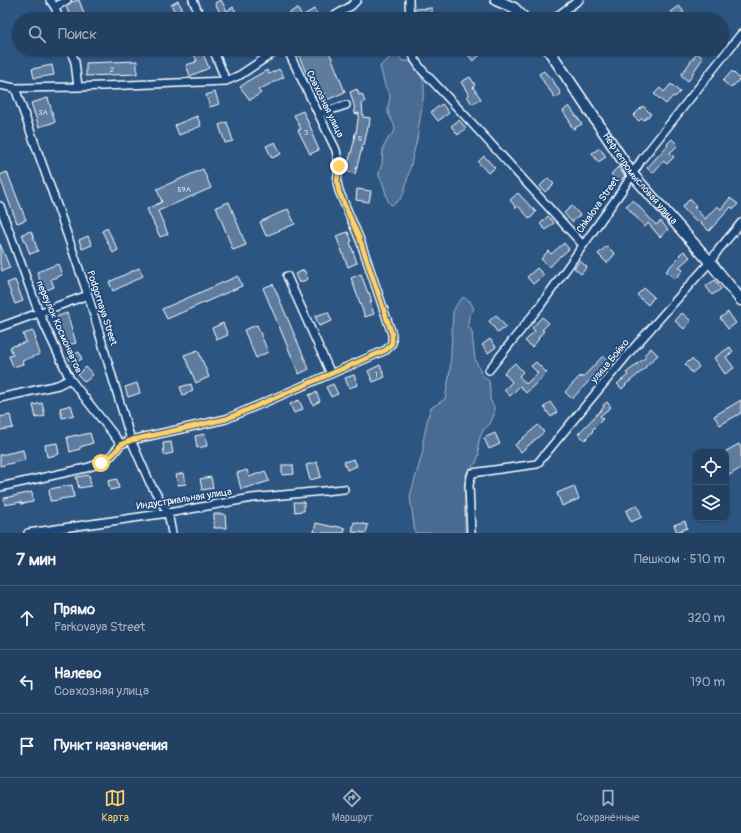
<!DOCTYPE html>
<html lang="ru">
<meta charset="utf-8">
<style>
:root{--surface:#214062;--page:#2d4b6b;--text:#f1f3f6;--muted:#a2afbe;--line:#3e5977;--accent:#ffd166}
body{margin:0;font-family:Pangolin,sans-serif;background:var(--page);color:var(--text)}
.controls{position:absolute;right:12px;bottom:12px;display:grid;overflow:hidden;border-radius:8px;box-shadow:0 1px 3px #0004}
.controls button{width:36px;height:36px;display:grid;place-items:center;padding:0;border:0;border-bottom:1px solid var(--line);background:var(--surface);color:var(--text);font:20px sans-serif}
.stop{position:absolute;width:12px;height:12px;margin:-9px;border:3px solid #ffd166;border-radius:50%;background:#fff}
.stop.end{background:#ffd166;border-color:#fff;box-shadow:0 1px 4px #0008}
.list{margin:0;padding:0;list-style:none}
h2{display:flex;justify-content:space-between;align-items:center;height:52px;margin:0;padding:0 16px;font-size:17px}
h2 small{font-size:13px;font-weight:400;color:var(--muted)}
.list li{display:grid;grid-template-columns:26px 1fr auto;gap:12px;align-items:center;box-sizing:border-box;height:64px;padding:0 16px;border-top:1px solid var(--line)}
.list b{display:block;font-size:15px;white-space:nowrap}
.list p{margin:0;font-size:13px;white-space:nowrap;color:var(--muted)}
.list em{font-size:13px;font-style:normal;color:var(--muted)}
.icon{flex:none;width:22px;height:22px;fill:none;stroke:currentColor;stroke-width:2;stroke-linecap:round;stroke-linejoin:round}
.map{position:relative;flex:none;width:741px;height:533px;overflow:hidden}
.search{position:absolute;background:var(--surface);box-shadow:0 1px 3px #0004;left:12px;right:12px;top:12px;height:44px;display:flex;align-items:center;gap:10px;box-sizing:border-box;padding:0 14px;border-radius:22px;color:var(--muted);font-size:15px}
.sheet{height:244px;background:var(--surface)}
nav{display:flex;justify-content:space-around;align-items:center;box-sizing:border-box;height:56px;border-top:1px solid var(--line);background:var(--surface);font-size:11px;color:var(--muted)}
nav a{display:grid;justify-items:center;gap:2px}
nav .on{color:var(--accent)}
.map>svg:first-child{display:block}
.green{fill:#486b92;stroke:#a4b5c8}
.building{fill:#5e7c9f;stroke:#fff}
.lines{fill:none;stroke-linecap:round;stroke-linejoin:round}
.minor-casing{stroke:#fff;stroke-width:10}
.secondary-casing{stroke:#fff;stroke-width:13}
.minor{stroke:#1f4a7a;stroke-width:7}
.secondary{stroke:#1f4a7a;stroke-width:10}
.route{stroke:#ffd166;stroke-width:5}
.labels{text-anchor:middle;dominant-baseline:central;stroke-width:3.5;stroke-linejoin:round;paint-order:stroke}
.number-label{font-size:8px;fill:#d7dee7}
.street-label{font-size:10px;fill:#fff;stroke:#1f4a7a}
</style>
<div class="map">
<svg width="741" height="533" viewBox="0 0 741 533">
<rect width="100%" height="100%" fill="#2c5582"/>
<filter id="ink" filterUnits="userSpaceOnUse"><feTurbulence type="fractalNoise" baseFrequency=".025" numOctaves="2"/><feDisplacementMap in="SourceGraphic" scale="8" xChannelSelector="R" yChannelSelector="G"/><feConvolveMatrix kernelMatrix="1 2 1 2 8 2 1 2 1" color-interpolation-filters="sRGB"/></filter>
<g filter="url(#ink)">
<path class="green" d="M397,54l5,7h8l11,15 3,7v9l-7,47 -13,54c-3,6 -7,10 -13,12l-3,-4 -5,-17 -4,-8v-4l3,-8 1,-16 6,-11 6,-6c0,-8 -5,-12 -7,-19 -1,-5 2,-11 2,-17l-5,-9 -5,-20 13,-11z
M463,297l7,4 4,8 -5,7 -1,9 4,7 2,19 1,8 7,16 7,6 1,9v9l4,8v8l-4,9 -6,5 -4,8 -2,9 1,8 -3,9 -7,6 -4,8v56h-50l-5,-37 13,-45v-9l5,-26 3,-8 14,-9 5,-28 3,-59 4,-8z"/>
<path class="building" d="M79,0l7,19h-15l-5,-13 5,-4z
M220,0h1l6,11 6,-4 3,5 -12,7h-14l10,-6 -5,-10z
M178,1l4,7h-1l5,11h-7l-8,-14z
M679,6l5,6 -8,6 -5,-6z
M297,8l5,8 12,-7 4,6 -8,4h-23l-2,-3z
M432,8v8h-17v-7z
M191,49h10l8,19 -19,8 -4,-11 10,-3 -1,-1h2z
M296,49h32l17,43 -18,8 -3,-7 -8,4z
M463,49h17l3,4 -10,8z
M697,53l6,5 -11,16 1,1 -5,6 -7,-6z
M137,61v13l-51,2v-13z
M52,65l2,10 -20,3 -2,-9z
M279,69l5,8 -26,13 3,3 -11,7 -10,-13 11,-8 16,-9 2,4z
M544,71l6,7 1,-1 10,17 -6,4 -6,-9h-1l-9,-15z
M732,71l8,8 -9,9 -8,-7z
M470,77l5,8 -2,2 8,12 -9,5 -5,-8 2,-1 -8,-13z
M671,84l9,8 -5,5 -2,-1 -7,8 -12,-10 6,-6 4,4z
M357,89l2,6 3,-1 3,8 -3,1 1,14 7,1 -1,9h-1l-4,18 -1,-1 -8,30 -9,-3 8,-29 1,-10 1,1 3,-20 -4,1 -1,-9 -4,-13z
M215,92l4,12 -9,3 -4,-12z
M48,98l7,24 -16,5 -8,-24z
M442,104l7,9 -11,8 -7,-9z
M569,106l13,18 -9,5 -4,-7h1l-7,-11z
M643,106l8,8 -7,6 -2,-2 -3,3 -6,-5z
M303,111l10,22 -1,1 7,16 -9,4 -12,-24 3,-1 -7,-14z
M197,116l4,10 -22,9 -4,-10z
M459,120l7,8 -8,7 -7,-9z
M227,122l6,19 -8,2 -6,-18z
M672,139l6,6 -8,8 4,4 -7,7 -4,-3 -10,12 -6,-5 21,-23 -1,-1z
M275,142l6,12 -9,4 -6,-12z
M600,148l6,9 -8,5 -6,-9z
M484,156l11,12 -7,5 -10,-11z
M618,167l7,9 -6,6 -8,-8z
M203,169l8,19 -53,23 10,23 -8,3 -13,-28 15,-7 -5,-13z
M7,172l19,48 -9,3 -17,-45v-3z
M548,178l6,6 -9,8 -5,-6z
M357,189l14,2 -2,11 -13,-2z
M518,193l18,19 -6,7 -12,-13 -2,2 -6,-8z
M730,198l8,6 -4,5 -3,-2 -22,24 -11,-11 -2,2 -14,-15 8,-8 6,7 -2,1 11,12 12,-13 4,3z
M633,200l23,25 5,-4 7,9 -8,7 -12,-14 -3,4 -19,-21z
M229,202l17,43 -13,5 -17,-43z
M572,206l8,9 -8,7 -8,-9z
M288,209l7,15 -29,12 -6,-14z
M548,216l6,7 -8,7 -6,-6z
M107,228l11,22 -5,3 -11,-22z
M31,231l7,20 -8,3 -8,-20z
M348,232l4,9 -2,1 7,21 -9,4 -12,-31z
M88,236l4,9 -10,4 -3,-9z
M564,243l5,6 -8,7v-1l-11,12 -9,-8 7,-8 3,3z
M0,244l10,24 -8,3 -2,-7z
M607,246l8,8 -8,9 -9,-9z
M684,251l6,6 -11,10 4,3 -8,9 -9,-8 14,-15 -1,-1z
M580,261l7,6 -6,7 -7,-6z
M58,264l4,11 -11,4 3,8 -10,4 -7,-19z
M139,268l4,8 -30,15 -4,-9z
M537,268l7,7 -11,9 -6,-7z
M304,270l4,9 -9,4 -4,-9z
M361,274l7,19 1,-1 3,10h-2l4,12 -9,3 -14,-39z
M238,276l4,10 -75,33 -5,-10z
M15,280l8,21 -8,3 -8,-21z
M715,280l6,9 -9,6 -6,-9z
M273,284l36,85 -10,5 -36,-86z
M644,288l10,9 -6,8 -11,-10z
M328,312l4,9 -13,5 -4,-10z
M728,312l8,11 -8,6 -8,-11z
M67,313l9,30 -12,3 -8,-29z
M682,313l9,8 -7,8 -9,-8z
M496,315l10,12 -8,6 -9,-12z
M542,317l7,6 -7,7 2,1 -6,7 1,1 -7,8 -7,-6 10,-10 -3,-3z
M223,323l5,12 -11,5 -5,-12z
M257,325l11,27 -12,6 -12,-28z
M33,331l3,8h-1l5,15 -18,7 1,3 -10,3 -4,-11 4,-1 -3,-8 16,-5 -3,-8z
M490,339l6,8 -8,6 -6,-8z
M730,347l3,5 -7,5 8,11 -9,6 -11,-16z
M651,348l7,7 -13,12 1,1 -21,17h1l-4,4 -5,-5 11,-9 -2,-2 20,-16 -2,-2z
M198,350l11,27 -13,6 -12,-28z
M79,352l3,7 -10,5 -4,-7z
M603,356l5,5 -36,38 -7,-7 15,-16 2,2z
M692,359l7,8 -7,6 -7,-9z
M536,362l11,11 -21,20 -6,-7 -10,10 -6,-6 8,-8 -8,-9 11,-10 8,9 -4,4 7,8 12,-11 -7,-7z
M380,365l5,12 -12,5 -5,-11z
M86,367l7,8 -8,7 -7,-7z
M354,375l4,10 -9,3 -4,-10z
M137,383l3,10 -12,4 -3,-10z
M191,384l2,7 -10,4 -3,-8z
M333,384l5,10 -7,3 -5,-10z
M316,392l4,9 -7,4 -4,-10z
M299,400l4,9 -9,4 -4,-9z
M741,400v13l-21,12 -6,-9z
M550,402l7,10 -6,5 -7,-10z
M607,402l4,5 -11,9 3,3 -11,11 1,1 -8,9 -7,-6 26,-27 -1,-2z
M42,403l3,13 -9,2 -3,-13z
M71,405l3,10 -12,3 -2,-10z
M10,415l3,13 -13,2v-13z
M538,425l6,7 -23,20 -6,-7z
M90,433l3,10 -13,4v2l-10,3 -3,-15 10,-2v1z
M495,433l5,11 -11,5 -5,-11z
M205,434l2,12 -10,2 -2,-12z
M171,442l2,11 -9,2 -1,-12z
M57,443l2,11 -12,3 -2,-12z
M739,444l2,4v20l-15,9v-26z
M23,450l2,10 -25,6v-11z
M354,459l3,7 -10,4 -3,-8z
M317,462l4,15 -11,3 -4,-15z
M282,465h11l1,9 -12,1z
M247,470l2,7 16,-6 4,10 -9,3 -19,5 -4,-16z
M184,473l2,11 -8,1 -2,-10z
M89,475l2,11 -12,2 -3,-11z
M211,477l2,11 -11,2 -2,-11z
M117,479l2,9 -9,2 -2,-9z
M72,485l2,12 -14,2v1l-10,1 -1,-12z
M574,486l5,13 -17,7 -5,-13z
M32,492l1,10 -12,2v-2l-16,3 -1,-7z
M294,502h10v9l-9,1z
M637,505l5,12 -11,5 -5,-11z
M214,514h11l1,14h-12z
M685,521l2,7 -10,4 -3,-7z
M354,522l14,3 -2,8 -14,-1z
M316,523l18,4v-1l11,2 -1,5h-25l-5,-1z"/>
<g class="lines">
<defs>
<path id="minor" d="M50,0l5,7 4,12
M193,0l8,19
M409,0l1,19
M55,7l12,-7
M329,19l22,-13 6,-6
M553,19l26,-19
M70,49l5,13 3,25
M213,49l13,32
M411,49l4,11 7,10 47,50 114,125
M0,85l15,3 63,-1 148,-6 14,-6 39,-26
M15,88l44,123 29,84 43,145 19,43 18,30 4,20
M319,114l27,-9
M0,206l39,107 31,66 51,65
M287,276l44,98
M0,327l88,-32
M489,370l51,-64 83,-117 19,-30 99,-125
M0,398l58,-13 12,-6
M0,487l86,-19 15,-5 11,-8 9,-11 10,-4 95,-21 160,-69 6,-7v-9l-32,-94 -21,-49 -2,-9 2,-16 -3,-16 -49,-101
M28,533l140,-20 84,-15 92,-9
M471,533l-2,-48 3,-12 65,-9 92,-111 81,-91 9,-13 22,-26"/>
<g id="secondary">
<path d="M496,0l18,8 11,11"/>
<path id="s1" d="M548,49l84,125 78,88 31,38"/>
</g>
</defs>
<use href="#minor" class="minor-casing"/>
<use href="#secondary" class="secondary-casing"/>
<use href="#minor" class="minor"/>
<use href="#secondary" class="secondary"/>
</g>
</g>
<g class="lines" filter="url(#ink)">
<path class="route" d="M101,463l11,-8 10,-11 10,-4 94,-21 160,-69 6,-7v-9l-32,-94 -21,-48 -2,-10 2,-16"/>
</g>
<g class="labels">
<g class="number-label">
<text x="112" y="69">2</text>
<text x="43" y="112">3А</text>
<text x="306" y="132">3</text>
<text x="360" y="138">5</text>
<text x="184" y="189">59А</text>
<text x="376" y="374">1</text>
</g>
<g class="street-label">
<text transform="translate(325 104) rotate(64)">Совхозная улица</text>
<text stroke="none"><textPath href="#s1" startOffset="159">Нефтепромысловая улица</textPath></text>
<text transform="translate(598 205) rotate(-55)">Chkalova Street</text>
<text transform="translate(102 308) rotate(72)">Podgornaya Street</text>
<text transform="translate(59 327) rotate(66)">переулок Космонавтов</text>
<text transform="translate(610 361) rotate(-50)">улица Бойко</text>
<text transform="translate(184 499) rotate(-9)">Индустриальная улица</text>
</g>
</g>
</svg>
<div class="controls">
<button><svg class="icon" aria-label="locate" viewBox="0 0 24 24"><circle cx="12" cy="12" r="6"/><path d="M12 2v4M12 18v4M2 12h4M18 12h4"/></svg></button>
<button><svg class="icon" aria-label="layers" viewBox="0 0 24 24"><path d="M12 4l9 5-9 5-9-5zM3 14l9 5 9-5"/></svg></button>
</div>
<div class="stop" style="left:101px;top:463px"></div>
<div class="stop end" style="left:339px;top:166px"></div>
<div class="search"><svg class="icon" aria-label="search" viewBox="0 0 24 24"><circle cx="10" cy="10" r="6"/><path d="M15 15l6 6"/></svg>Поиск</div>
</div>
<section class="sheet">
<h2>7 мин<small>Пешком · 510 m</small></h2>
<ul class="list">
<li><svg class="icon" aria-label="ahead" viewBox="0 0 24 24"><path d="M12 20V5M6 11l6-6 6 6"/></svg><div><b>Прямо</b><p>Parkovaya Street</p></div><em>320 m</em></li>
<li><svg class="icon" aria-label="left" viewBox="0 0 24 24"><path d="M17 20v-9H6M10 6l-5 5 5 5"/></svg><div><b>Налево</b><p>Совхозная улица</p></div><em>190 m</em></li>
<li><svg class="icon" aria-label="arrive" viewBox="0 0 24 24"><path d="M6 21V4h12l-3 4 3 4H6"/></svg><div><b>Пункт назначения</b></div></li>
</ul>
</section>
<nav>
<a class="on"><svg class="icon" aria-label="map" viewBox="0 0 24 24"><path d="M3 6l6-2 6 2 6-2v14l-6 2-6-2-6 2zM9 4v14M15 6v14"/></svg>Карта</a>
<a><svg class="icon" aria-label="directions" viewBox="0 0 24 24"><path d="M12 3l9 9-9 9-9-9zM9 14v-3h6M13 9l2 2-2 2"/></svg>Маршрут</a>
<a><svg class="icon" aria-label="saved" viewBox="0 0 24 24"><path d="M7 4h10v16l-5-4-5 4z"/></svg>Сохранённые</a>
</nav>
